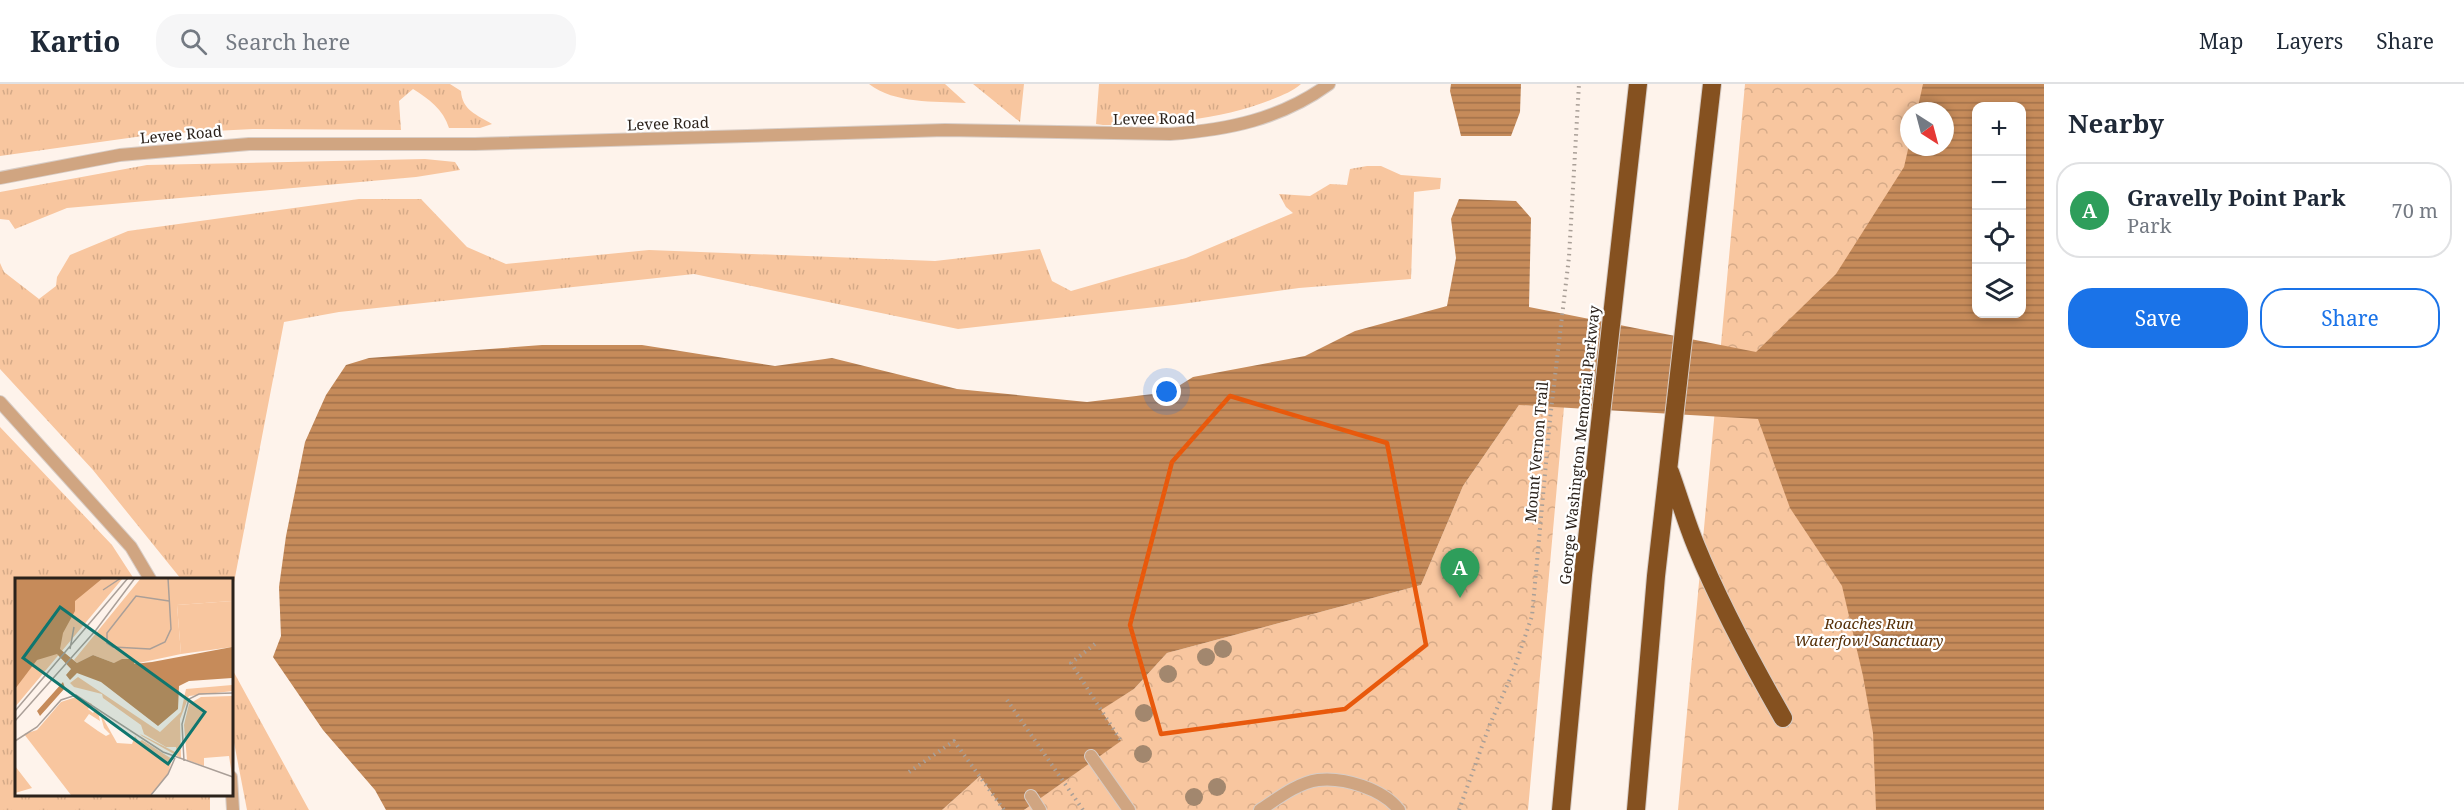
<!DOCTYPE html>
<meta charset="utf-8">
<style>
:root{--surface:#fff;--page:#f6f6f7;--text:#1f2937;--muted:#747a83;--line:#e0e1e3;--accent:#1a73e8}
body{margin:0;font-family:"Noto Serif",serif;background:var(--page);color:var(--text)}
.controls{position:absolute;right:18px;top:18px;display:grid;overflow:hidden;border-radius:12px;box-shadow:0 3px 9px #0003}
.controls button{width:54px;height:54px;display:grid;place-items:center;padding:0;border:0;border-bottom:2px solid var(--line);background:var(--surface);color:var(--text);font:30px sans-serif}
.compass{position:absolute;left:1900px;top:18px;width:54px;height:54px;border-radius:50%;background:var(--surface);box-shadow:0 3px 9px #0003;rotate:144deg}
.you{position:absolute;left:1167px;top:308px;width:21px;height:21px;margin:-15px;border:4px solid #fff;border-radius:50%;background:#1a73e8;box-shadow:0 0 0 9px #1a73e833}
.badge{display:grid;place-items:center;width:39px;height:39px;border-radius:50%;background:var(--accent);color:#fff;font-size:20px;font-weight:700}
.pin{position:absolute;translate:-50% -50px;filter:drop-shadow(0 2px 3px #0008)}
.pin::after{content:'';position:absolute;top:32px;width:21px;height:18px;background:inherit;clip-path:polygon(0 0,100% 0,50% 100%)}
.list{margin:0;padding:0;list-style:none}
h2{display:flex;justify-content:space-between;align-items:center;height:78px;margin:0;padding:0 24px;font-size:26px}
h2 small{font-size:20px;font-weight:400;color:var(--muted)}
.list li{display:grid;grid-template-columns:39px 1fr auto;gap:18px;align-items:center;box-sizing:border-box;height:96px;margin:0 12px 12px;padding:0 12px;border:2px solid var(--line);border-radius:24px}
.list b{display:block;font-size:22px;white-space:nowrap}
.list p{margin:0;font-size:20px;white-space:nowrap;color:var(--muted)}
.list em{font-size:20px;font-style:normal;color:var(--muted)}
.actions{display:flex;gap:12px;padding:18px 24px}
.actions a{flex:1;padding:14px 0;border:2px solid var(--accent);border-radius:24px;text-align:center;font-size:21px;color:var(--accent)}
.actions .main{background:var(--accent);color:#fff}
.icon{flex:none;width:33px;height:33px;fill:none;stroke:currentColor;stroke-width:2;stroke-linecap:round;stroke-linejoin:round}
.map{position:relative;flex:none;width:2044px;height:726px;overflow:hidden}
header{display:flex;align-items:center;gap:36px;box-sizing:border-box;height:84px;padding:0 30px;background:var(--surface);border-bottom:2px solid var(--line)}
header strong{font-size:28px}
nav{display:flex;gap:33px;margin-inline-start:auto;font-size:21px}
.search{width:420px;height:54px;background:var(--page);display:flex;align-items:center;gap:15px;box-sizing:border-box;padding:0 21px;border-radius:24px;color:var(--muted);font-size:22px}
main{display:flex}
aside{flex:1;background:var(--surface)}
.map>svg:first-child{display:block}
.grass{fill:url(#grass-tufts)}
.park{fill:url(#park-crowns);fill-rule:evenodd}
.water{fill:url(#water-rules);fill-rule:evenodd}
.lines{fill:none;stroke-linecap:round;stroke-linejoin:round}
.lane-casing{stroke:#d8cdc6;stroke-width:14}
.highway-casing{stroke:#d8cdc6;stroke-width:20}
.path{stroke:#a99f97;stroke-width:4;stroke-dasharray:1.5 4.5;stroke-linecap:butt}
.lane{stroke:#d0a581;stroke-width:12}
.highway{stroke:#855120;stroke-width:18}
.tree{fill:#a2876e}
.marked{fill:none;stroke:#e8590c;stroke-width:4.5;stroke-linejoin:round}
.labels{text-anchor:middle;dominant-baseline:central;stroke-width:4.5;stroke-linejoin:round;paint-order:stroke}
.street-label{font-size:15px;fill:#2b221b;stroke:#fff}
.park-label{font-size:15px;font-style:italic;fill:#562f07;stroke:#fff}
.inset-road{fill:none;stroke:#aa9f98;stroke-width:1.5}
.view{fill:#0f766e;fill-opacity:0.15;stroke:#0f766e;stroke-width:3}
.inset-edge{fill:none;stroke:#2b221b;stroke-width:3}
</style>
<header>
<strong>Kartio</strong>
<div class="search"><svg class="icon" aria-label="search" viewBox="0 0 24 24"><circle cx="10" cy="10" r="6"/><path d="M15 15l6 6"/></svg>Search here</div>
<nav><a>Map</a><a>Layers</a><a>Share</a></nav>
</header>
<main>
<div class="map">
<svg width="2044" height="726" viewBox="0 0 2044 726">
<defs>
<pattern id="grass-tufts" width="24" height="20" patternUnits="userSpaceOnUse" patternTransform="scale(1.5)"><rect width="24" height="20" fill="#f8c69f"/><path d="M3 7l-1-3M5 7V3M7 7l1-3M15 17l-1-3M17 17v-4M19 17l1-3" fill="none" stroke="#d5aa88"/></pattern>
<pattern id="park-crowns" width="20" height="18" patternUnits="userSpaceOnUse" patternTransform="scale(1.5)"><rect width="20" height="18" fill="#f8c69f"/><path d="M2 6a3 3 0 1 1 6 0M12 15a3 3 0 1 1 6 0" fill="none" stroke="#d5aa88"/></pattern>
<pattern id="water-rules" width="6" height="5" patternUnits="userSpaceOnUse" patternTransform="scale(1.5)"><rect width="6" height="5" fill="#c68b5a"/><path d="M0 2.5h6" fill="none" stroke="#a1714a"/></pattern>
</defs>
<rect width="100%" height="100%" fill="#fef3eb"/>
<path class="grass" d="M0,0h450l11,7c1,19 16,24 31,33l-12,4h-31c-6,-19 -20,-29 -36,-39l-14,12 2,29 -148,-1 -96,5 -157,22z
M869,0h76l21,19c-32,-2 -71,1 -97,-19z
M973,0h51l-4,38z
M1099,0h202c-8,7 -18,11 -28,15 -55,22 -112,25 -170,26l-7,-1z
M425,75l30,3 5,8 -44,7 -349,31 -52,21 -6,-9 -9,-1v-27l147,-27z
M1367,82h14l20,9 40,3 -1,11 -26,3 -3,87 -112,9 -125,17 -216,24 -264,-55 -355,38 -55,10 -53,276v-19h-50l-88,-109 -93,-101v-106l4,9 35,27 17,-13 1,-9 13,-22 58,-24 231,-32h62l46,48 39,17 143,-14 286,11 105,-12 12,32 19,10 115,-33 107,-45 -7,-6 -7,-13 31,2 20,-12 17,1 3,-16z
M0,343l112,118 22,34h-118v215h194v16h-210z
M231,583l78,143h-62l-16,-83z"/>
<path class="park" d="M1745,0h299v726h-366zM1976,22h46v208h-46zM1909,27h36v36h-36z
M1519,321l45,2 -36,403h-504l96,-69 -20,-31 34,-21 33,-36 254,-68 42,-99z
M980,692l23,34h-61z"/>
<path class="water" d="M1451,0h70l-1,28 -9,24h-50l-11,-45z
M1923,0h121v726h-168l-3,-77 -10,-57 -21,-90 -52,-78 -32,-89 -239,-14 -56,81 -42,99 -254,68 -33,36 -33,21 20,31 -97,69h-21l-23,-34 -38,34h-556l-11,-20 -52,-60 -50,-73 8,-21 -2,-49 7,-51 19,-94 21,-47 20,-30 23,-7 173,-13h100l133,21 57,-8 125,31 130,13 82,-10 24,-15 112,-21 50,-25 92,-25 9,-48 -5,-39 8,-20 57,2 15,17 -2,89 227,45 80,-78 68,-107 5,-22v2h36v-36h-28zM1976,22h46v208h-46z"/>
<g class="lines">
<defs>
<path id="lane" d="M0,94l120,-23 129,-11h226l470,-14 225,4c58,-4 111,-15 159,-50
M0,318l131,145 19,32
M1091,672l38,54
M231,693l2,33
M1031,712l9,14
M1260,726c17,-11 37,-27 58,-30 26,-3 65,9 81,30"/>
<path id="highway" d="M1670,388c9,25 16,50 26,74 24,59 55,116 87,172
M1561,726l22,-235 55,-491
M1636,726l20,-234 56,-492"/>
</defs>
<use href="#lane" class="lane-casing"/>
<use href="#highway" class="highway-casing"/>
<path class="path" d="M1095,560l-24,19 50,78
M1007,616l76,110
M909,688l45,-31 50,69
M1459,726l31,-86 23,-52 19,-56 18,-197 19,-162 10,-173"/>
<use href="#lane" class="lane"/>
<use href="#highway" class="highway"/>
</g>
<g class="tree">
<circle cx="1223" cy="565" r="9"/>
<circle cx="1206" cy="573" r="9"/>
<circle cx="1168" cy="590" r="9"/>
<circle cx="1144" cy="629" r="9"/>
<circle cx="1143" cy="670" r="9"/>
<circle cx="1217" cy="703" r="9"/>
<circle cx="1194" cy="713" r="9"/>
</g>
<path class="marked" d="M1230,312l157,47 39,202 -81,64 -184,25 -31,-109 42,-163z"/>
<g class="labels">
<g class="street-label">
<text transform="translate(1154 34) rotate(-1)">Levee Road</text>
<text transform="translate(668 39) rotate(-2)">Levee Road</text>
<text transform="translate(181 50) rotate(-5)">Levee Road</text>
<text transform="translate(1579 361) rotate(-84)">George Washington Memorial Parkway</text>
<text transform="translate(1536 368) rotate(-85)">Mount Vernon Trail</text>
</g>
<g class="park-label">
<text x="1869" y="539">Roaches Run<tspan x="1869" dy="17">Waterfowl Sanctuary</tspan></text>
</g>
</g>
<g transform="translate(15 494)">
<rect width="218" height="218" fill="#fef3eb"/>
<path d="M217,23v46l-51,7 -4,-49zM63,99l82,55 21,-20 5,-23 46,-4 1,6 -44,5 -9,23 1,39 -39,-22 -2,-2 37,19 -1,-6h-10l-22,-13 -3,-9 -38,-27 -1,-4 -28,-7 -4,-4zM217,118v79l-3,-19 -25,2v8l-17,-6 -3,-35 5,-21 12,-7zM61,119l16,7 -4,5 5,4 4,-5 3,13 -11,-7 -5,7 14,10 8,5 4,-2 -6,-6 -4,-15 17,30 15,1 3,-8 4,6 3,-2 30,19 -4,15 -17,21h-80l-47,-61 13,-4 24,-28zM0,188l17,22 -17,5z" fill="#f8c69f"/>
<path d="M0,0h108l-108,129zM126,0h91v23l-55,4 4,49 -47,10v-4l-20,3 -21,-8 -16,8 -3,-3z" fill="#f8c69f"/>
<path d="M0,0h88l-28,23v10l-12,22 -3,16 17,14 16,-8 21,8 8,-4h12v5l18,-2 80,-15v31l-43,3 -10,5 -1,23 -20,17 -57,-44 -24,-9 -7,7 -4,-5 5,-6 -14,-15 -20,6 -22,29zM48,104l2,6 -25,28 -3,-5z" fill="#c68b5a"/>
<path class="inset-road" d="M153,0l3,51 -6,13 -15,7 -37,-2 -6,-4v-10l29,-37 33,5M88,12l18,-12M55,71l4,-22M0,133l113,-133M0,143l81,-91 39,-52M0,163l22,-14 24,-27 15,-5 87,57 70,25M169,183l-2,-37 7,-25 10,-5 34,-1M136,217l17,-21 7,-16"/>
<path class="view" d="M45,29l145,105 -37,52 -145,-106z"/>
<rect width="218" height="218" class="inset-edge"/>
</g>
</svg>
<div class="controls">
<button>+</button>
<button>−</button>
<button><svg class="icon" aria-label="locate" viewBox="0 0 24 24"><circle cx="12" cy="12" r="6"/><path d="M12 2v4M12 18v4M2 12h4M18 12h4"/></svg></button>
<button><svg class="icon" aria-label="layers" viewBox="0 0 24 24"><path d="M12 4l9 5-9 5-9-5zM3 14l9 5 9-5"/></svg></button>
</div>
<svg class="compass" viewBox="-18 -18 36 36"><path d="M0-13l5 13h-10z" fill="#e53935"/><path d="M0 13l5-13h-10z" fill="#747a83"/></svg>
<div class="you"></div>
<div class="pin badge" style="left:1460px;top:514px;background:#2e9e5b">A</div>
</div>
<aside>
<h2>Nearby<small></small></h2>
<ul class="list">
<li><span class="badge" style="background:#2e9e5b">A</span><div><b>Gravelly Point Park</b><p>Park</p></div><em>70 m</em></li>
</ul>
<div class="actions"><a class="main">Save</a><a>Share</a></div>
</aside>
</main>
